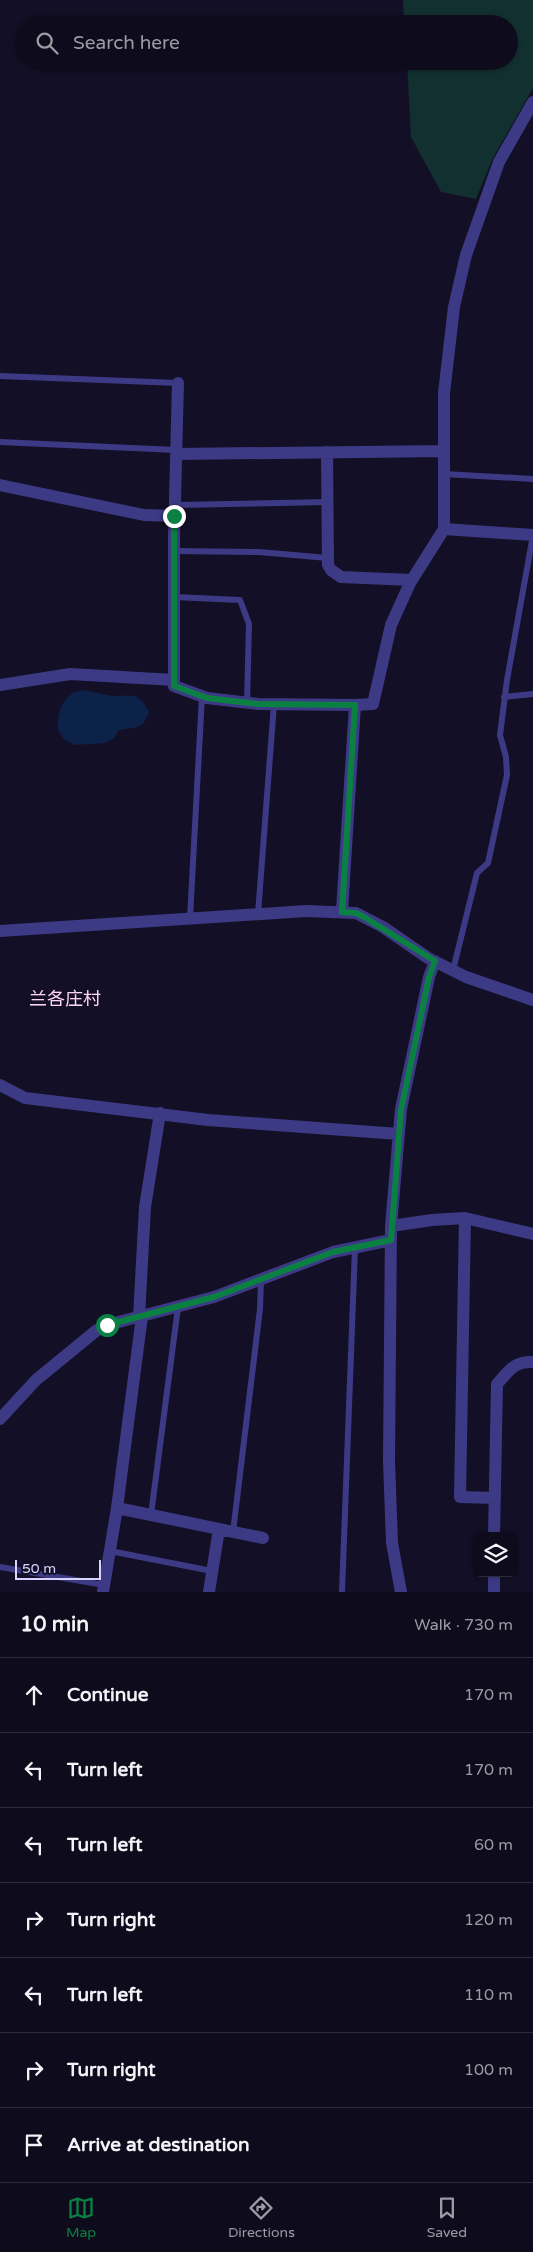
<!DOCTYPE html>
<meta charset="utf-8">
<style>
:root{--surface:#0e0b1c;--page:#1c1929;--text:#f1f3f6;--muted:#9b9ba3;--line:#2e2b3b;--accent:#0b8043}
body{margin:0;font-family:"Varela Round","Noto Sans SC",sans-serif;background:var(--page);color:var(--text)}
.controls{position:absolute;right:15px;bottom:15px;display:grid;overflow:hidden;border-radius:8px;box-shadow:0 1px 4px #0004}
.controls button{width:45px;height:45px;display:grid;place-items:center;padding:0;border:0;border-bottom:1px solid var(--line);background:var(--surface);color:var(--text);font:25px sans-serif}
.scale{position:absolute;left:15px;bottom:12px;width:86px;box-sizing:border-box;padding-left:5px;border:2px solid #d9d4ff;border-top:0;font-size:14px;line-height:18px;white-space:nowrap;color:#d9d4ff;-webkit-text-stroke:4px #130f26;paint-order:stroke}
.stop{position:absolute;width:15px;height:15px;margin:-11px;border:4px solid #0b8043;border-radius:50%;background:#fff}
.stop.end{background:#0b8043;border-color:#fff;box-shadow:0 1px 5px #0008}
.list{margin:0;padding:0;list-style:none}
h2{display:flex;justify-content:space-between;align-items:center;height:65px;margin:0;padding:0 20px;font-size:21px}
h2 small{font-size:16px;font-weight:400;color:var(--muted)}
.list li{display:grid;grid-template-columns:32px 1fr auto;gap:15px;align-items:center;box-sizing:border-box;height:75px;padding:0 20px;border-top:1px solid var(--line)}
.list b{display:block;font-size:19px;white-space:nowrap}
.list em{font-size:16px;font-style:normal;color:var(--muted)}
.icon{flex:none;width:28px;height:28px;fill:none;stroke:currentColor;stroke-width:2;stroke-linecap:round;stroke-linejoin:round}
.map{position:relative;flex:none;width:533px;height:1592px;overflow:hidden}
.search{position:absolute;background:var(--surface);box-shadow:0 1px 4px #0004;left:15px;right:15px;top:15px;height:55px;display:flex;align-items:center;gap:12px;box-sizing:border-box;padding:0 18px;border-radius:28px;color:var(--muted);font-size:19px}
.sheet{height:590px;background:var(--surface)}
nav{display:flex;justify-content:space-around;align-items:center;box-sizing:border-box;height:70px;border-top:1px solid var(--line);background:var(--surface);font-size:14px;color:var(--muted)}
nav a{display:grid;justify-items:center;gap:2px}
nav .on{color:var(--accent)}
.map>svg:first-child{display:block}
.green{fill:#12302f}
.water{fill:#0c2248}
.lines{fill:none;stroke-linecap:round;stroke-linejoin:round}
.service{stroke:#3d3a85;stroke-width:6}
.minor{stroke:#3d3a85;stroke-width:12}
.route{stroke:#0b8043;stroke-width:6}
.labels{text-anchor:middle;dominant-baseline:central;stroke-width:4;stroke-linejoin:round;paint-order:stroke}
.quarter-label{font-size:18px;fill:#ffd6f0;stroke:#130f26}
</style>
<div class="map">
<svg width="533" height="1592" viewBox="0 0 533 1592">
<rect width="100%" height="100%" fill="#130f26"/>
<path class="green" d="M403,0h130v88l-40,70 -17,41 -35,-7 -30,-55 -4,-76h102v-37h-105z"/>
<path class="water" d="M82,690c11,1 21,5 32,6 18,0 25,-5 35,16 -6,18 -14,15 -30,18l-6,9 -7,4 -31,2 -12,-6 -5,-10c-1,-18 5,-35 24,-39z"/>
<g class="lines">
<path class="service" d="M0,376l178,7
M0,442l176,8
M444,474l89,5
M175,505l153,-3
M174,551l85,1 69,6
M174,597l66,3 9,24 -2,79
M504,697l29,-3
M258,914l16,-210
M190,918l12,-222
M453,970l24,-97 11,-10 19,-88 -1,-18 -6,-22 7,-55 26,-145
M151,1515l27,-208
M233,1532l27,-223 1,-29
M110,1551l102,20
M0,1567l104,18
M342,1592l13,-344"/>
<path class="minor" d="M178,383l-4,155v148l33,12 51,6 97,1
M327,452l1,113 3,5 10,7 71,3
M176,454l268,-3
M0,485l144,30 30,1
M444,529l89,6
M0,685l70,-11 104,6
M342,911l13,-206 18,-1 18,-79 19,-42 34,-54v-136l10,-86 12,-52 33,-93 34,-60
M0,931l306,-20 50,2 27,14 45,31 38,19 67,23
M0,1085l25,13 183,22 191,14
M465,1218l-5,279 35,1
M391,1226l41,-6 33,-2 68,16
M139,1317l6,-110 15,-94
M0,1419l36,-39 61,-50 10,-5 107,-28 119,-45 58,-12
M117,1508l146,30
M494,1536l3,-152c12,-13 17,-23 36,-22
M103,1592l14,-84 25,-192
M209,1592l10,-63
M401,1592l-9,-49 -3,-82 2,-235 10,-117 28,-132 6,-16
M494,1592v-19"/>
</g>
<g class="lines">
<path class="route" d="M107,1325l107,-28 119,-45 58,-12 10,-130 28,-133 6,-16 -71,-44 -8,-4 -14,-1 13,-207 -97,-1 -51,-6 -33,-12v-170"/>
</g>
<g class="labels">
<g class="quarter-label">
<text x="65" y="999">兰各庄村</text>
</g>
</g>
</svg>
<div class="controls">
<button><svg class="icon" aria-label="layers" viewBox="0 0 24 24"><path d="M12 4l9 5-9 5-9-5zM3 14l9 5 9-5"/></svg></button>
</div>
<div class="scale">50 m</div>
<div class="stop" style="left:107px;top:1325px"></div>
<div class="stop end" style="left:174px;top:516px"></div>
<div class="search"><svg class="icon" aria-label="search" viewBox="0 0 24 24"><circle cx="10" cy="10" r="6"/><path d="M15 15l6 6"/></svg>Search here</div>
</div>
<section class="sheet">
<h2>10 min<small>Walk · 730 m</small></h2>
<ul class="list">
<li><svg class="icon" aria-label="ahead" viewBox="0 0 24 24"><path d="M12 20V5M6 11l6-6 6 6"/></svg><div><b>Continue</b></div><em>170 m</em></li>
<li><svg class="icon" aria-label="left" viewBox="0 0 24 24"><path d="M17 20v-9H6M10 6l-5 5 5 5"/></svg><div><b>Turn left</b></div><em>170 m</em></li>
<li><svg class="icon" aria-label="left" viewBox="0 0 24 24"><path d="M17 20v-9H6M10 6l-5 5 5 5"/></svg><div><b>Turn left</b></div><em>60 m</em></li>
<li><svg class="icon" aria-label="right" viewBox="0 0 24 24"><path d="M7 20v-9h11M14 6l5 5-5 5"/></svg><div><b>Turn right</b></div><em>120 m</em></li>
<li><svg class="icon" aria-label="left" viewBox="0 0 24 24"><path d="M17 20v-9H6M10 6l-5 5 5 5"/></svg><div><b>Turn left</b></div><em>110 m</em></li>
<li><svg class="icon" aria-label="right" viewBox="0 0 24 24"><path d="M7 20v-9h11M14 6l5 5-5 5"/></svg><div><b>Turn right</b></div><em>100 m</em></li>
<li><svg class="icon" aria-label="arrive" viewBox="0 0 24 24"><path d="M6 21V4h12l-3 4 3 4H6"/></svg><div><b>Arrive at destination</b></div></li>
</ul>
</section>
<nav>
<a class="on"><svg class="icon" aria-label="map" viewBox="0 0 24 24"><path d="M3 6l6-2 6 2 6-2v14l-6 2-6-2-6 2zM9 4v14M15 6v14"/></svg>Map</a>
<a><svg class="icon" aria-label="directions" viewBox="0 0 24 24"><path d="M12 3l9 9-9 9-9-9zM9 14v-3h6M13 9l2 2-2 2"/></svg>Directions</a>
<a><svg class="icon" aria-label="saved" viewBox="0 0 24 24"><path d="M7 4h10v16l-5-4-5 4z"/></svg>Saved</a>
</nav>
